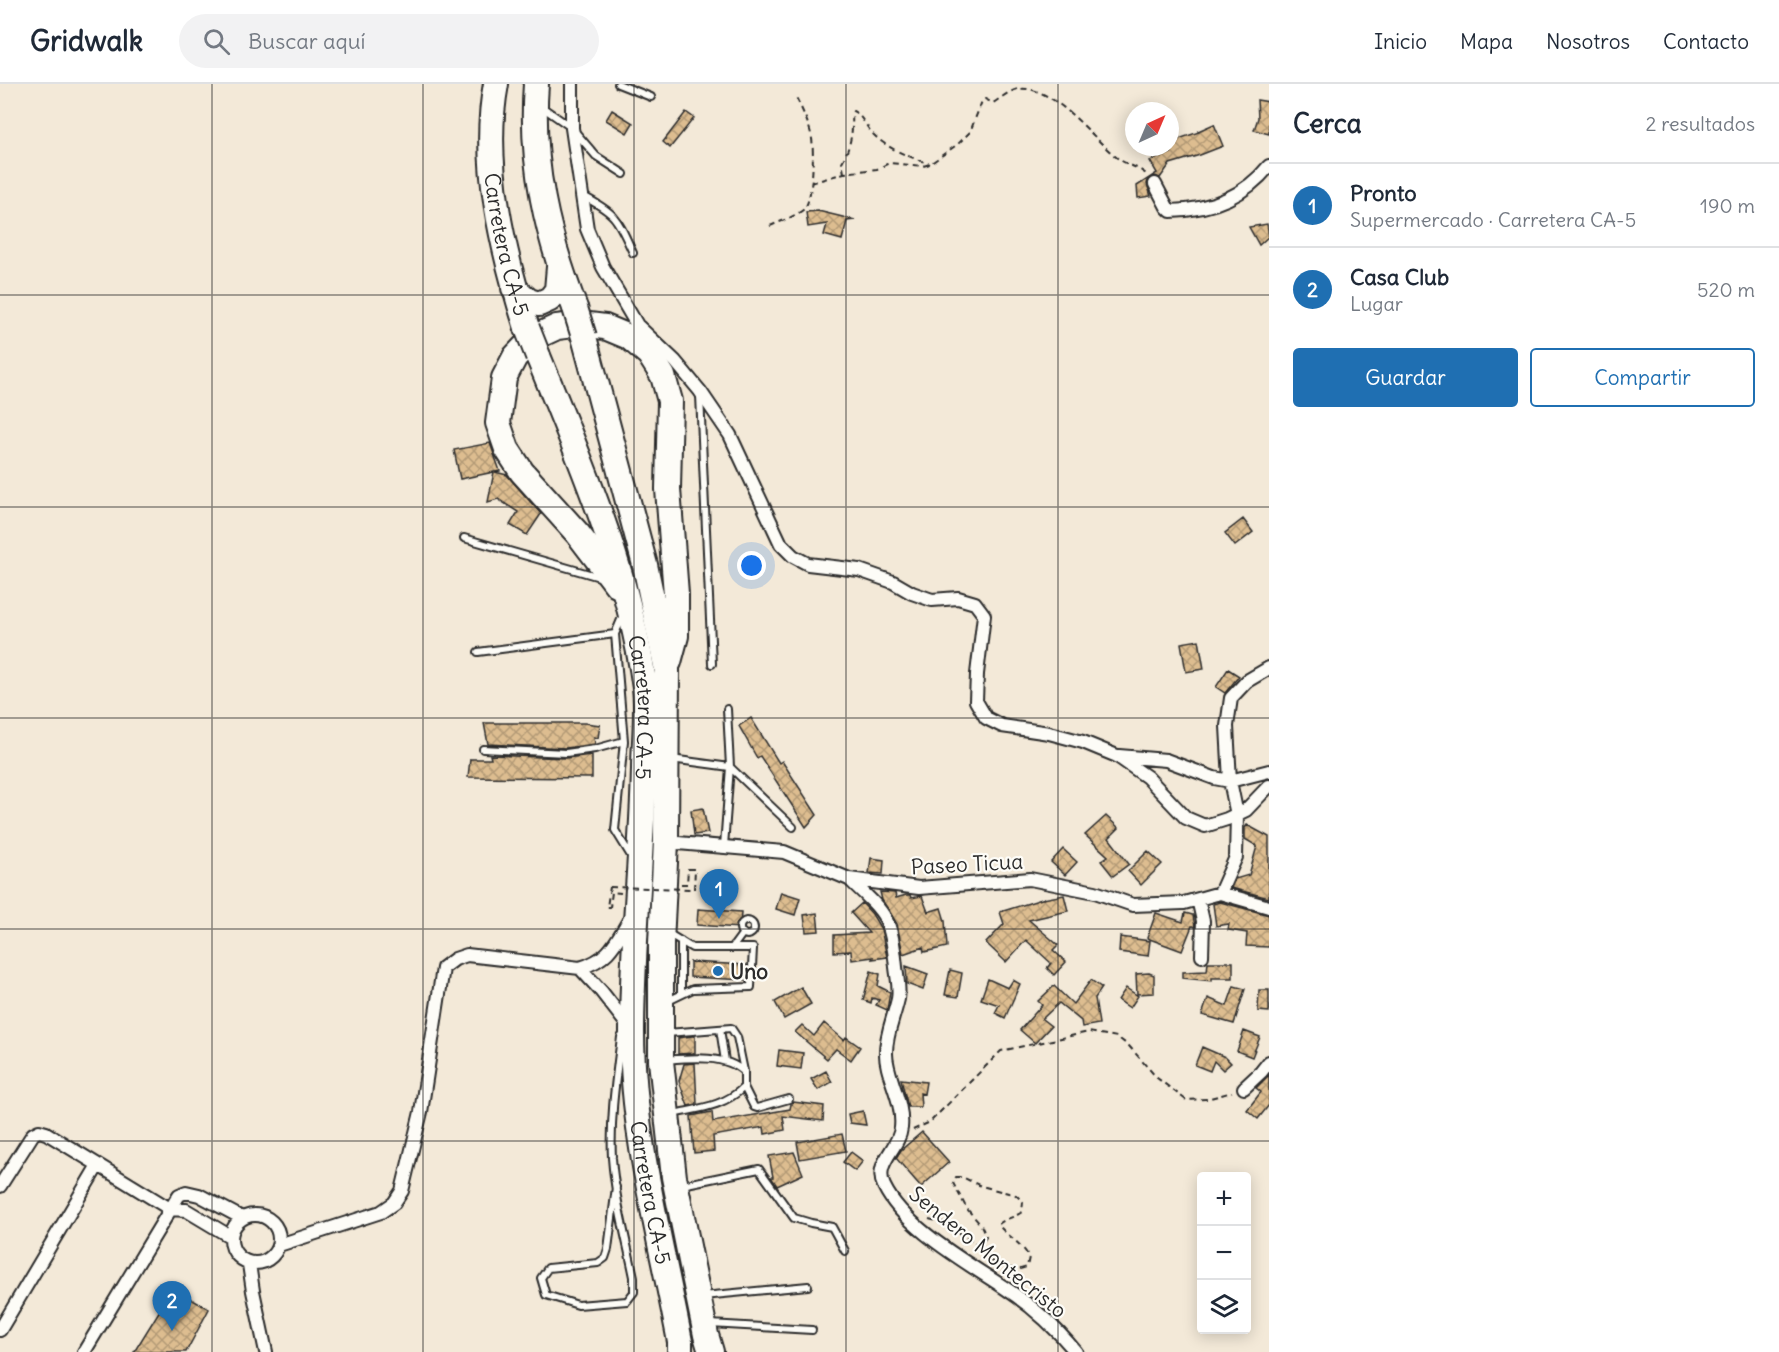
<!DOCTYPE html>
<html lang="es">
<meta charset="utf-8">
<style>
:root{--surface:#fff;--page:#f2f2f3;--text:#1f2937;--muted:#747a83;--line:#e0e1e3;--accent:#1f6fb2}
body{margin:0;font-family:Delius,sans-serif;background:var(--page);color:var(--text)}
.controls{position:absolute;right:18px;bottom:18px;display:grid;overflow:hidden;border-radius:6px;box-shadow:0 3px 15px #0003}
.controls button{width:54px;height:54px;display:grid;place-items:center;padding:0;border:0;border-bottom:2px solid var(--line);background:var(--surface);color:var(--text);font:30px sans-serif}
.compass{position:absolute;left:1125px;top:18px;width:54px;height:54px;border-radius:50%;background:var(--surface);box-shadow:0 3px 15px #0003;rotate:44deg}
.you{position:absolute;left:752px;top:482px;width:21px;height:21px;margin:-15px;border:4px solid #fff;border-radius:50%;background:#1a73e8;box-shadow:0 0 0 9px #1a73e833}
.badge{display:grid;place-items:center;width:39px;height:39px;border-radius:50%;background:var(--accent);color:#fff;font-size:20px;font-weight:700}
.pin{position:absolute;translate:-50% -50px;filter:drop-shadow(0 2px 3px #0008)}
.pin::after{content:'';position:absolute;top:32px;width:21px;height:18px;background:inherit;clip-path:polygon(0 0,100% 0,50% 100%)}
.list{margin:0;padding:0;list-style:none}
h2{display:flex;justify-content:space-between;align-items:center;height:78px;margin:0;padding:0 24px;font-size:26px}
h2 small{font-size:20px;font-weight:400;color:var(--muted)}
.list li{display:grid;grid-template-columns:39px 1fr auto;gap:18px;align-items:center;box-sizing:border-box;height:84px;padding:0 24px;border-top:2px solid var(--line)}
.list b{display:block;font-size:22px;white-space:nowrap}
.list p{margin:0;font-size:20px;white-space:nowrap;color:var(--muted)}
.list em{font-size:20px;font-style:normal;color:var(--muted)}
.actions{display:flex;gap:12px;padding:18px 24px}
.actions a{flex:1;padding:14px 0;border:2px solid var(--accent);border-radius:6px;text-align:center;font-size:21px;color:var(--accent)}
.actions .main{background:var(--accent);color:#fff}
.icon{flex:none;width:33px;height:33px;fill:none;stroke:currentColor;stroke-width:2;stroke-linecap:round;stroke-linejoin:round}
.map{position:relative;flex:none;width:1269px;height:1268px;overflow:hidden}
header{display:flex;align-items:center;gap:36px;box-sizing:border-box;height:84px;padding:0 30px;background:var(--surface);border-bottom:2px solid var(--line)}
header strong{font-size:28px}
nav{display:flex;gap:33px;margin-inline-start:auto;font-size:21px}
.search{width:420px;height:54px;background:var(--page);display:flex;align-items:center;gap:15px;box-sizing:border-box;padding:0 21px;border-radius:33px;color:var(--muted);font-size:22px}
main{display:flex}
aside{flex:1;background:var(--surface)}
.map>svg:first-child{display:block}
.building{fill:url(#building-cross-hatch);stroke:#2b2b2b;stroke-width:1.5}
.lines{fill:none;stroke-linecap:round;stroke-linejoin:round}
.lane-casing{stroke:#2b2b2b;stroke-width:10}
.street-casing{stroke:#2b2b2b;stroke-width:16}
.highway-casing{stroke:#2b2b2b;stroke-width:28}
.path{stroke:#2b2b2b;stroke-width:2;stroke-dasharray:6 4.5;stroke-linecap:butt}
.lane{stroke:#fdfcf7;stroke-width:6}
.street{stroke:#fdfcf7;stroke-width:12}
.highway{stroke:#fdfcf7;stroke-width:24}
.highway-bridge-casing{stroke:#2b2b2b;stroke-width:28;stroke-linecap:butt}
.path-bridge{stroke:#2b2b2b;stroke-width:2;stroke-dasharray:6 4.5;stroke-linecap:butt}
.highway-bridge{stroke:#fdfcf7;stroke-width:24}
.grid{fill:none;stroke:#2b2b2b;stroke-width:1.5;stroke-opacity:0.55}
.poi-dot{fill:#1f6fb2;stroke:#fdfcf7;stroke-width:2}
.labels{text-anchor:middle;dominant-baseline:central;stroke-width:4.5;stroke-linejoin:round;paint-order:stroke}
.street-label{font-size:21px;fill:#2b2b2b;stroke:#fdfcf7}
.poi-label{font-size:21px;font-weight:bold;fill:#2b2b2b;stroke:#fdfcf7;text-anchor:start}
</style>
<header>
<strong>Gridwalk</strong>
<div class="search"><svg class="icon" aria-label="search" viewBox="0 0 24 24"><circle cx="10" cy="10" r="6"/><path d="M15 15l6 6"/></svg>Buscar aquí</div>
<nav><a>Inicio</a><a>Mapa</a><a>Nosotros</a><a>Contacto</a></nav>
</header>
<main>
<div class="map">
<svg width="1269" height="1268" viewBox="0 0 1269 1268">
<defs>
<pattern id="building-cross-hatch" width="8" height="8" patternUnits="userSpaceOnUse" patternTransform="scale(1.5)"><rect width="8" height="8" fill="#ddbd90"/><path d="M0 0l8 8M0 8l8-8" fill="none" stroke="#b39a76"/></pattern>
</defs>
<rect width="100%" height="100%" fill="#f3e9d8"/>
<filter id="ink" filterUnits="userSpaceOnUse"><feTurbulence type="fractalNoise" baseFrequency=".0167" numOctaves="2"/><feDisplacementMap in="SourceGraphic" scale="12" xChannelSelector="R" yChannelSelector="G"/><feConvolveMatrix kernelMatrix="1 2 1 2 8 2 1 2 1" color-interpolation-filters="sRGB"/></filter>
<g filter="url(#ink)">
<path class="building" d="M1257,16l12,2v32l-15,-4 4,-12z
M612,26l21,13 -6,10 -21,-13z
M686,28l8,6 -24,30 -7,-6z
M1214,40l9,22 -23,9 -30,9 -10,14 -5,-2 -7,4 -1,4 4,12 -13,2 -1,-12 20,-13 -7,-12 21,-8 -1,-11 29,-10 -1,-1z
M818,127l37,9 -8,1 -5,19 -18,-5 3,-11 -19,3 -2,-15z
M1267,140l2,12 -10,9 -10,-18z
M490,359l10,28 -5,1 12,3 34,39 -14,21 -17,-10 8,-13 -20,-13 -10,3 6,-30 -34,7 -6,-29z
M1243,435l10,13 -18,14 -10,-13z
M1199,556l5,29 -18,3 -5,-29z
M1228,585l11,7 -14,17 -9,-6z
M751,634l28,45 3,-2 35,54 -11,12 -46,-71 -3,2 -18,-32z
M484,639h101l15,2 -2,13 -4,-1 1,7 -29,4 -78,-4z
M490,671l76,3 26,-3v23l-124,-1 2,-18h21z
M703,724l5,25 -14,2 -3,-25z
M1106,732l13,12 -10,10 20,26 -16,12 -12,-15 7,-5 -23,-21z
M1247,741l22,12v61l-38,-10 4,-9 14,-4 8,-29 -12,-7v-11z
M1063,765l14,13 -12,13 -14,-13z
M1148,767l14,13 -21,21 -13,-14z
M871,774l13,2 -1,14 -14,-1z
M781,808l19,6 -5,17 -19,-6z
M880,808l15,1 1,5 10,-3h4l1,3 11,-2 6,16 13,-4 4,13 2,26 -23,5 -1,-5 -20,7 -6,-30 -15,-24z
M1064,811l4,16 -39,9 29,25 -5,5 13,12 -12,13 -7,-7 4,-5 -25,-23 -20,22 -20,-19 18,-19 -4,-12 45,-14 -2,1z
M1220,818l49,13v32l-23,-1 1,-13 -19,-3 1,-6 -13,2 -3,-22z
M862,819l10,11 9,15 6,28 -15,2 1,-2 -21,3 -1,-9 -17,1v-17l35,-2 -18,-20z
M698,825l43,3 -1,16 -43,-3z
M817,829l2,18 -13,1 -2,-17z
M1156,829l27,9 2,-9 8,2 2,12 -3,-1 -10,25 -35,-13z
M1120,853l30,4 -2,15 -29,-4z
M690,878l56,3 -1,15 -55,-3z
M1208,878h25v16h-21v3l-29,-3v-6l24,-1z
M906,882l22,8 -5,16 -16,-6z
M950,886l12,3 -4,24 -13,-2z
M871,887l9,3 -2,12 12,6 -3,18 -11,-5 3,-5 -7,-2 -1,5 -8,-3z
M1149,889l5,2v18l-17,1 -1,-20z
M988,895l20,9 5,-8 7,4 -15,34 -10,-5 4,-8 -18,-6z
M1091,896l11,8 -7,10 4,26 -17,3 -1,-6 -22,-18 -17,16 9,7 -16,17 -15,-13 22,-25 -4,-4 16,-15 19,18z
M1234,902l11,3 -11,35 -32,-9 6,-17 19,8z
M801,903l10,17 -27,15 -9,-17z
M1126,904l12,8 -8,12 -12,-8z
M1259,906h10v22l-11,-1z
M824,939l20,17 2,-3 14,10 -9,13 -15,-11 -9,10 -32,-27 7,-7 12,11z
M1244,947l16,6 -8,20 -15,-6z
M692,952h3v17l-17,1v-16z
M1202,963l23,10 6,6 -8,7 -9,-9 -4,10 -15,-6z
M779,966l24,3 -2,16 -24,-3z
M695,979l2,41 -9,2 -9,-25 5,-17z
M826,987l6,11 -14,8 -7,-11z
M1269,991v30l-11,14 -11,-9 14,-18 -5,-4z
M901,995l25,3 -2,12 -4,-1 1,14h-13z
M793,1018l31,4 -1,15 -40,-5 2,14 -20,4 -1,-7 -51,9 1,15 -20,2 -3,-37 21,-4 1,10 77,-13 1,-5z
M863,1027l3,14 -16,-2 -2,-9z
M922,1048l27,30 -28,25 -25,-29 5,-8z
M842,1050l4,17 -46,8 -3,-17z
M794,1068l9,22 -26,12 -6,-9h2l-4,-21z
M851,1068l12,9 -8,10 -12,-9z
M173,1205l36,20 -23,43h-52z"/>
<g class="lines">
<defs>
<path id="lane" d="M618,0l33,13
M542,23l30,21 24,28 28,18
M583,112c34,18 34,22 50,57
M700,311l12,269
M464,454l139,40
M623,531l-8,19 9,107 -9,89 16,26
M478,568l137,-18
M483,665l83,4 29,-4 29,-8
M671,675l59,8 63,60
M724,762l6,-79 -3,-58
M740 844a7 7 0 1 1 14 0a7 7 0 1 1-14 0Z
M681,857v53
M732,864l11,-15
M666,918l27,-13 58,-2 2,-39h-61l-26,-16
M720,945l5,32
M667,949l64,-5 6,9 7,34
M665,976c24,-2 61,-6 79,12v15c-21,20 -44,21 -71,27
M744,1003l10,20 3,1 32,-9
M682,1101l77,-16 35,49 17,5 21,4 13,24
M616,1103l-8,62 -3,9 -7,5 -50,5 -7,10 5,17 32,10 49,-4 7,-9v-15c-8,-39 -19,-79 -22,-119 -2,-41 4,-80 9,-121
M703,1212l105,-10
M710,1240l102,6"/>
<path id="street" d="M572,0v44l15,101 16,38 34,58 38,36 25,30 30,44 51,109 12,12 15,8 51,6 34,12 19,11 20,7 26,-2 17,5 9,12 -7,59 -1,27 10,17 16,8 47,7 34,9 34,14 30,21 39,41 19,8 22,-7 19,-9 23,-24
M1155,100l12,23 4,4c39,-1 73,-14 98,-45
M1119,672l47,4 48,18 16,3 39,-10
M666,758l118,10 65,27 70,9 111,-9 65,13 38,13 51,-2 36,-10 49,14
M849,795c37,35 42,37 47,88 1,10 4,22 2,32 -4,18 -12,35 -12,53 -1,23 18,48 15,76 -2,21 -28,35 -17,58 20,42 84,77 121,102 26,17 51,40 71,64
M1220,809l16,-36 1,-42 -7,-34 -3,-55 4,-28 16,-17 22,-13
M1198,815l5,22 -1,35
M580,884l21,23 28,36
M1244,1004l17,-16 8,-10
M0,1102l33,-52 6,-3 7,2 124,76 16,1 45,27
M231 1155a24 24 0 1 1 48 0a24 24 0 1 1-48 0Z
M279,1161l102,-33 13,-9 8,-12 19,-79 22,-144 12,-9 12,-4 113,13c30,-9 35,-25 51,-51
M249,1180l4,27 13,61
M0,1246l98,-165
M84,1268l95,-157 7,-3 13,3 43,23"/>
<g id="highway">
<path id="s1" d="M496,0c-15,79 7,168 31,244"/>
<path d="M536,0c-6,79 11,151 39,224"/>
<path d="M514,204l15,13 10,3 11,-5 7,-9 2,-23"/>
<path d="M584,253l61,228 22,105 -1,172 -5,101v118l13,116 32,158 5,17"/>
<path id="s2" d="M538,272c44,108 91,216 107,332 3,26 -1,55 -1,81 -2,88 -12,175 -12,263 0,105 29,208 48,310v10"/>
<path d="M617,501l-39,-51 -56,-62 -15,-23 -9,-26 6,-45 11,-21 18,-19 24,-11 24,-3 24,3 24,10 20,17 14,22 7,25 -2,88 8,105v42l-7,26"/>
</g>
</defs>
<use href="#lane" class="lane-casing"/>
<use href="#street" class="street-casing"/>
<use href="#highway" class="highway-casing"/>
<path class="path" d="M844,89l-2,-11c9,-16 11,-31 10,-49l1,-2c9,4 14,18 22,25 15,14 35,21 55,28
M811,99l33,-10 33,-4 12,-6 34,3 7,-2 28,-20 12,-12 12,-31 3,-2 8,4c8,-5 16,-12 25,-14 34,-5 74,48 97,67 9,9 23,10 32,19
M770,142c11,-5 25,-9 34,-17 9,-9 10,-57 8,-70 -2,-14 -11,-31 -17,-44
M681,800h6l1,-15h7l-1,20
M610,803l-3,20h3l2,-15 9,1
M913,1046l17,-8 71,-71 88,-19 28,5 12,9 28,32 29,22 21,-1 25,-7
M929,1135l16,4 31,21 6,-1 4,-7 -5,-11 -14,-16 -14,-26 3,-6h6l19,9 35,9 7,7 -1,10c-8,6 -17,6 -24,13 11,12 23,18 31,32l-2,10 -10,3 -33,-11"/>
<use href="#lane" class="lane"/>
<use href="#street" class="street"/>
<use href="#highway" class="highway"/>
<defs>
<path id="highway-bridge" d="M575,224l9,29
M527,244l11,28"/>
</defs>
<use href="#highway-bridge" class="highway-bridge-casing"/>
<path class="path-bridge" d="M610,803l84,2"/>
<use href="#highway-bridge" class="highway-bridge"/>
</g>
</g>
<path class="grid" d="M212,0v1268M423,0v1268M634,0v1268M846,0v1268M1058,0v1268M0,211h1269M0,423h1269M0,634h1269M0,845h1269M0,1057h1269"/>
<circle class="poi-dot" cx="718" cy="887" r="6"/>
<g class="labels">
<g class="street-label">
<text stroke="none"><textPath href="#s1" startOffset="162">Carretera CA-5</textPath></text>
<text stroke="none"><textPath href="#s2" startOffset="369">Carretera CA-5</textPath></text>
<text transform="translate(967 780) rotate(-3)">Paseo Ticua</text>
<text stroke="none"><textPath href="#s2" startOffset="856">Carretera CA-5</textPath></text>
<text transform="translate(988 1168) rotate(39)">Sendero Montecristo</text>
</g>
<g class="poi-label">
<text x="730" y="887">Uno</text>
</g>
</g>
</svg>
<div class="controls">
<button>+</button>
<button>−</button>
<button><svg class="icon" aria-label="layers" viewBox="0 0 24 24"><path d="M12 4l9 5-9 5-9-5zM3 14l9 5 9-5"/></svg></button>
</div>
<svg class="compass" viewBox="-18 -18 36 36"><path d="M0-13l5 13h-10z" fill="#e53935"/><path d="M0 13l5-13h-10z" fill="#747a83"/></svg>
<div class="you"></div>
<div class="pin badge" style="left:719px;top:835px">1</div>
<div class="pin badge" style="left:172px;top:1247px">2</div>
</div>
<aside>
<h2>Cerca<small>2 resultados</small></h2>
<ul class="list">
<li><span class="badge">1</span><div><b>Pronto</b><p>Supermercado · Carretera CA-5</p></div><em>190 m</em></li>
<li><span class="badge">2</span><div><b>Casa Club</b><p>Lugar</p></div><em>520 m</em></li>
</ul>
<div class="actions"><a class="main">Guardar</a><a>Compartir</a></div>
</aside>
</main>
